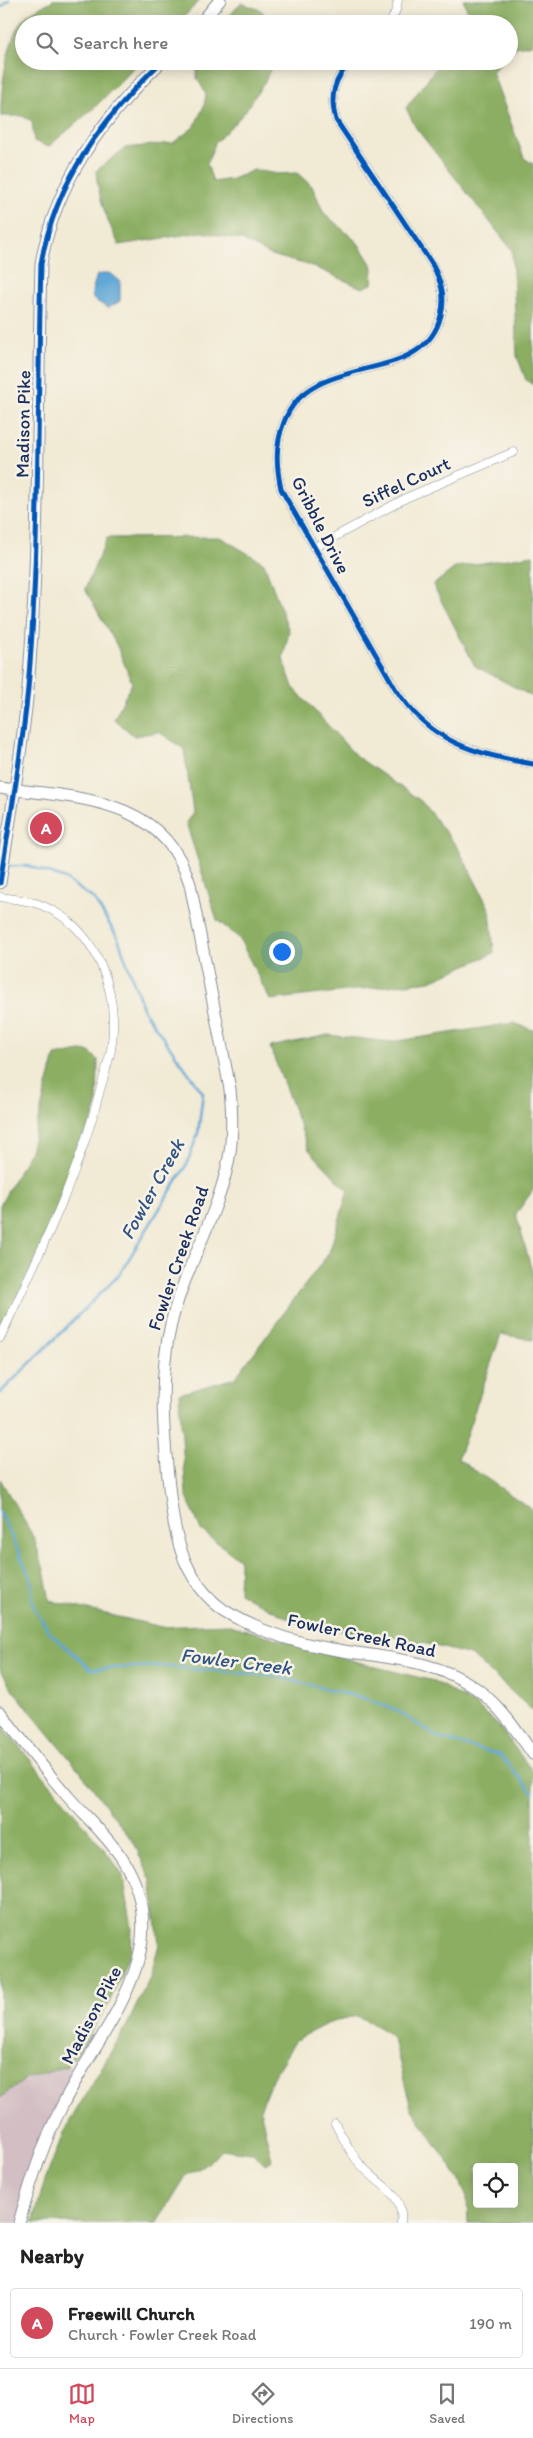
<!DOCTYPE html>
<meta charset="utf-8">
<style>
:root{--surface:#fff;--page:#f6f6f6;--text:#222;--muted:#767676;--line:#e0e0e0;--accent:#d1495b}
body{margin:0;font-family:Itim,sans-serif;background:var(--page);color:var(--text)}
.controls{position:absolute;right:15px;bottom:15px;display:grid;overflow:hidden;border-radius:5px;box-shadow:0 2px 12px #0003}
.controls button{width:45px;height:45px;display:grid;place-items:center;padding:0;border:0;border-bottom:1px solid var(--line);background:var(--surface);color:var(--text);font:25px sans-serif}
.you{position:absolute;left:281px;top:951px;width:18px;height:18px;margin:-12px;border:4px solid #fff;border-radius:50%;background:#1a73e8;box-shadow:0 0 0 8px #1a73e833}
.badge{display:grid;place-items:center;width:32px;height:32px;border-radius:50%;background:var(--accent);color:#fff;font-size:16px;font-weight:700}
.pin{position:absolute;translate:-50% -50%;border:2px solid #fff;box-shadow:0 1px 5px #0006}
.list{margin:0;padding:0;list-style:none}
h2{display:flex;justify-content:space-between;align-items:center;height:65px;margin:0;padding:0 20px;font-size:21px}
h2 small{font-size:16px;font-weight:400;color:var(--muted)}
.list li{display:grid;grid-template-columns:32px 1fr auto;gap:15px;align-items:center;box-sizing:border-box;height:70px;margin:0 10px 10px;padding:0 10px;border:1px solid var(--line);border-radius:5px}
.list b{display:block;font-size:19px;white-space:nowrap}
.list p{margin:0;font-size:16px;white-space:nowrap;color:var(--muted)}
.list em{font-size:16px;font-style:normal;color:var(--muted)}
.icon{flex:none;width:28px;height:28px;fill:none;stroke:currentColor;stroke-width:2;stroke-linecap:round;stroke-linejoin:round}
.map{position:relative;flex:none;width:533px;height:2223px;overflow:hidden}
.search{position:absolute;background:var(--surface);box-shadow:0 2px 12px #0003;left:15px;right:15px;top:15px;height:55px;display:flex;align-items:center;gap:12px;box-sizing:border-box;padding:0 18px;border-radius:28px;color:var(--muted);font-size:19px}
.sheet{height:145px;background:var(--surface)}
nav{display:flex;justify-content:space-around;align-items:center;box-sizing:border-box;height:70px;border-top:1px solid var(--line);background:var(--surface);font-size:14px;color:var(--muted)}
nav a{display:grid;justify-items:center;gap:2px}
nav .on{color:var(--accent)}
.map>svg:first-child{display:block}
.industrial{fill:#d2bec3}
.forest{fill:#8bae62;stroke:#536e60;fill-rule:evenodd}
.water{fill:#60a7d6;stroke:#3e6b9a}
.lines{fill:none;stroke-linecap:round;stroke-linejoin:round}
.stream{stroke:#60a7d6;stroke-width:2.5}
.street-casing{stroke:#868c99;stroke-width:9}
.secondary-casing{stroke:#868c99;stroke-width:13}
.street{stroke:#fff;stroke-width:8}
.secondary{stroke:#fff;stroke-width:11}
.cycleway-casing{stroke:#f7f3e8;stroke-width:8}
.cycleway{stroke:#0057b8;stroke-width:5}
.labels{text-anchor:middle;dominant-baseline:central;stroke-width:5;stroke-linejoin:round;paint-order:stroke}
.street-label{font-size:19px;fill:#1b2f5e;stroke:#f7f3e8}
.water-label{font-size:20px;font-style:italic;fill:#305382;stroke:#f7f3e8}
</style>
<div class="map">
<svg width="533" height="2223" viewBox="0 0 533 2223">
<rect width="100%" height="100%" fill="#f7f3e8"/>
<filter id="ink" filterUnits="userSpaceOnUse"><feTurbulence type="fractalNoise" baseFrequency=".02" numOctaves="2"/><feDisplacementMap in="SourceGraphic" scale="10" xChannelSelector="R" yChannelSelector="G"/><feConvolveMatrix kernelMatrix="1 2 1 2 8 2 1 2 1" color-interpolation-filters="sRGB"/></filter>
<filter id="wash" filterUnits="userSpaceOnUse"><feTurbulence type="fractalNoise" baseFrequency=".0096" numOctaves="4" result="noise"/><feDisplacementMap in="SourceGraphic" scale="20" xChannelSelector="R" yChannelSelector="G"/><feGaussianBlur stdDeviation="1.12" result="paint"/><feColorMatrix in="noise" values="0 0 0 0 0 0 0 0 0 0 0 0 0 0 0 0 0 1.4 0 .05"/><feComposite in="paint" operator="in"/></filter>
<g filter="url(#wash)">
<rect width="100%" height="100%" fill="#f1ead4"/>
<path class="industrial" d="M67,2066l13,8 -18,31 -43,118h-19v-125l26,-19z"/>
<path class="forest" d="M53,0h147l-23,24h-153v37h116l-45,46 -47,40 -14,-6 -2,-20 -10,-5h-21c-1,-25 6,-73 20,-94 5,-9 23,-16 32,-22z
M463,0h70v44l-17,3 -7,7v-30h-44l5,-8z
M241,3l20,7 11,14h-50z
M197,61h77l-9,20 -21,32 -29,30 -8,21 6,18 19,-3 22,-9 24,4 19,-1 15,13 12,27 34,30 15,24 -1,17 -10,4 -50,-22 -41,-11 -29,-15 -40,-8 -83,13c-12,-25 -21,-47 -23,-74l29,-23 48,-5 21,-16 10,-21 2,-12 -9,-16z
M441,61h61l-10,11 32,86 9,6v221l-7,-5 -9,-24 -5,-106 -96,-122 -10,-20z
M220,537l44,26 25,68 -6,28 10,28 63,69 65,45 37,47 32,62 4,43 -64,28 -160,19 -31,-62 -22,-18 -31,-97 7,-11 -9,-63 -25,-17 -25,4 -20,-17 18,-36 -15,-37 -32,-57 22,-51z
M533,555v142l-58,-31 -42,-81 23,-18z
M514,1023l19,7v160l-17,24 17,61v65l-32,-6 -43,125 75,51v201l-62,-56 -64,-16 -106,-14 -62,-32 1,-33 -39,-30 -15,-35 -7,-101 56,-16 94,-125 19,-62 -39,-41 -39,-103 58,-12 63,7z
M80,1051l10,1 8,8 -1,45 -15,48 -82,187v-135l30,-54 25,-95z
M0,1479l34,59 10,32 6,31 112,26 64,-3 146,42 62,15 41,24 23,20 35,47v451h-65l-1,-25 -8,-20 -48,-70 -14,-56 -6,-16 -15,-11 -19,-9 -25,5 -36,19 -23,37 -13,32 12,51 -7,5 -12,-12 -32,-4 -13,14 -22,13 -29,47h-124l11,-40 20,-52 63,-106 24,-50 8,-31 -8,-64 -17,-37 -55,-73 -66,-80 -13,-21zM477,2167h37v37h-37z
M0,1723l108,131 15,22 9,51 -1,23 -22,53 -26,44 -16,19 -41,13 -26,19z"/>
<path class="water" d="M109,273l11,8v20l-12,7 -15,-9 -1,-8 5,-16z"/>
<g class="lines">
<path class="stream" d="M0,8l9,-8
M0,1393l119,-118 68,-111 11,-31 5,-40 -59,-82 -26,-73 -24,-39 -29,-20 -36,-13h-22
M0,1512l31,67 2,27 17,27 41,36 69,-3 113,10 94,23 29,11 43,28 61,17 33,38"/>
</g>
</g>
<g filter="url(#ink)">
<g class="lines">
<defs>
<path id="street" d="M390,24l6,-14 2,-10
M352,61c-18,17 -23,35 -16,59l96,144c9,17 14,32 9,51 -17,74 -130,34 -157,107 -9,23 -8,43 -3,67l114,199c35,55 78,65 138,76
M314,548l94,-51 106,-45
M0,897c13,2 28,3 41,8 57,23 79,87 70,145 -3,13 -7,27 -11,40 -22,87 -62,167 -100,248
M335,2124c8,13 15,29 25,40 16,20 45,28 41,59"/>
<path id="secondary" d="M200,24l20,-24
M0,788c76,10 163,8 190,96l40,205c2,22 3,42 0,63 -9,60 -45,113 -59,172 -12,50 -8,102 -3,153 3,28 6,58 17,84 10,22 26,43 47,54 28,16 62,27 94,33 51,10 107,9 151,41 23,17 40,42 56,65
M0,883c10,-65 22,-129 28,-195 12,-141 9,-283 13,-424 14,-83 62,-146 121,-203
M0,1712c23,30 46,60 71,88 18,20 38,38 52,60 57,91 -23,168 -61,246 -19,37 -32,77 -43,117"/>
</defs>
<use href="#street" class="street-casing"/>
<use href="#secondary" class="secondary-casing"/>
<use href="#street" class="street"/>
<use href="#secondary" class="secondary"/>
<defs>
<path id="cycleway" d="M352,61c-18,17 -23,35 -16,59l96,144c9,17 14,32 9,51 -17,74 -130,34 -157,107 -9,23 -8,43 -3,67l114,199c35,55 78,65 138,76
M0,883c10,-65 22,-129 28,-195 12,-141 9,-283 13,-424 14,-83 62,-146 121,-203"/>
</defs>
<use href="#cycleway" class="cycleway-casing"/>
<use href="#cycleway" class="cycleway"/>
</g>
</g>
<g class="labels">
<g class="street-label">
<text transform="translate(23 424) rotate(-89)">Madison Pike</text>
<text transform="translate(406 482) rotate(-25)">Siffel Court</text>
<text transform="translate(321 525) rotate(63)">Gribble Drive</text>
<text transform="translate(178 1258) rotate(-71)">Fowler Creek Road</text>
<text transform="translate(362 1635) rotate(12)">Fowler Creek Road</text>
<text transform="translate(91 2015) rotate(-62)">Madison Pike</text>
</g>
<g class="water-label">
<text transform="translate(152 1189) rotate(-61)">Fowler Creek</text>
<text transform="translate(236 1661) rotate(7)">Fowler Creek</text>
</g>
</g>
</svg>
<div class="controls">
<button><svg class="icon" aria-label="locate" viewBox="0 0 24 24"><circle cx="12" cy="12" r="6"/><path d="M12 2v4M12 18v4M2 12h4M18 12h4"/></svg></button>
</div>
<div class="you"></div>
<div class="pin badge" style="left:46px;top:828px">A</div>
<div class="search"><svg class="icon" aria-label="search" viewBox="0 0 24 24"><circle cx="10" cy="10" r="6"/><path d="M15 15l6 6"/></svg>Search here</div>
</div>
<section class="sheet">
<h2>Nearby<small></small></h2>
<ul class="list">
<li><span class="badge">A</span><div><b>Freewill Church</b><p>Church · Fowler Creek Road</p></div><em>190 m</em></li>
</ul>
</section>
<nav>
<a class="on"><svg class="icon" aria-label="map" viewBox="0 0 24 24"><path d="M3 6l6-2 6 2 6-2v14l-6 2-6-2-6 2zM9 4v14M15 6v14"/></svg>Map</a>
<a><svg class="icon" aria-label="directions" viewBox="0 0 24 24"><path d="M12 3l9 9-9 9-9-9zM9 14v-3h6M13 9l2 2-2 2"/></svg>Directions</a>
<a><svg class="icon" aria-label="saved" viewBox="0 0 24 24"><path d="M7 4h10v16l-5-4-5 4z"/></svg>Saved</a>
</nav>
